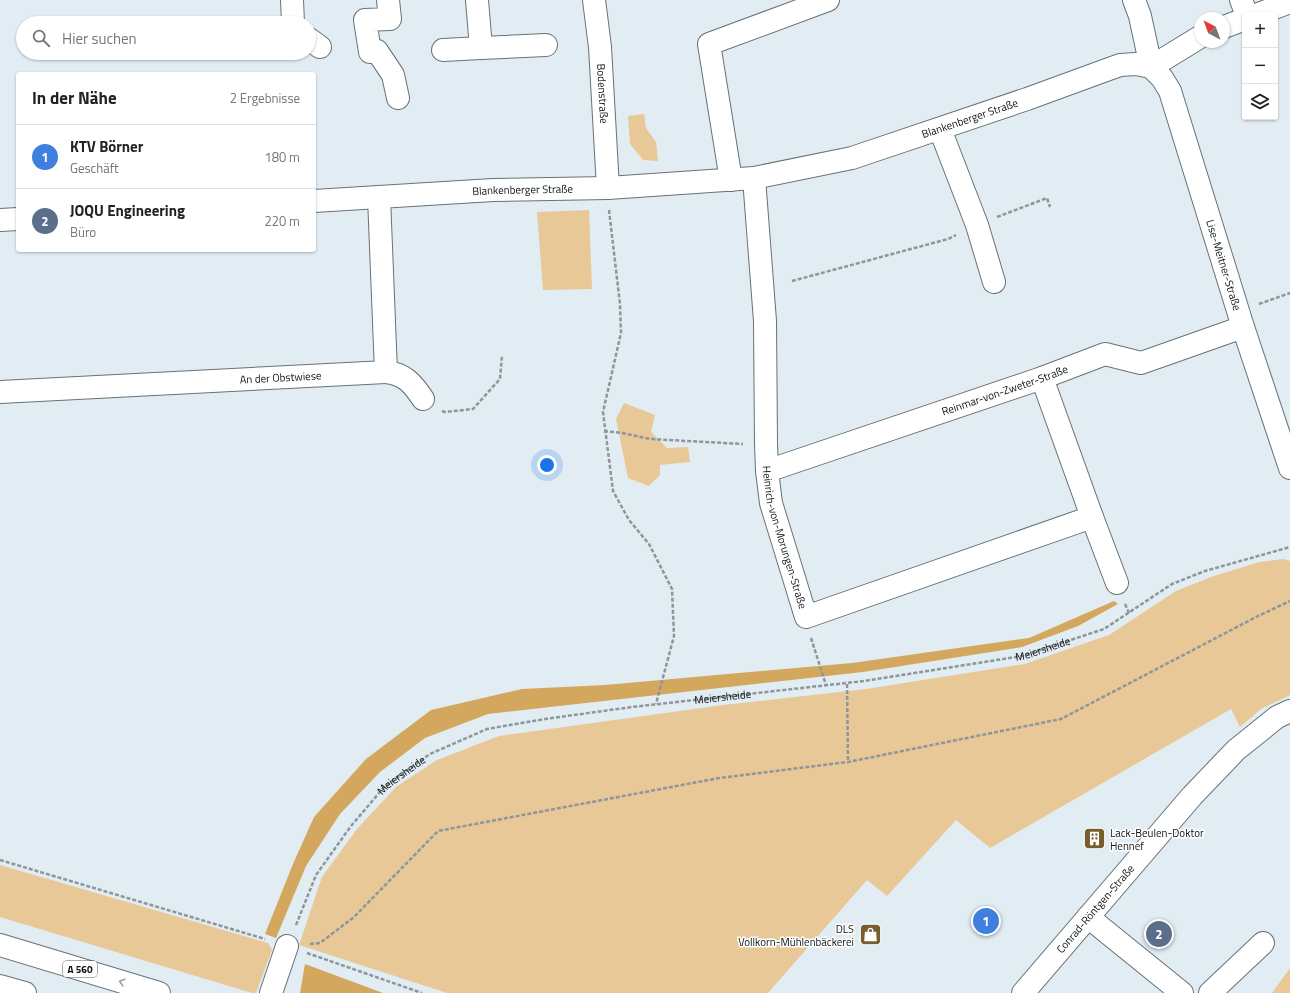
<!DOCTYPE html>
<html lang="de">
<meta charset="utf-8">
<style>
:root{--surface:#fff;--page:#f6f6f6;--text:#222;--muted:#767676;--line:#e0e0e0;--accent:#785d2f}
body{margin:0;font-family:"Titillium Web",sans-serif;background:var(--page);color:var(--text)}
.controls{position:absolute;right:12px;top:12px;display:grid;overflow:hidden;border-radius:4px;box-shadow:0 1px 3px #0004}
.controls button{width:36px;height:36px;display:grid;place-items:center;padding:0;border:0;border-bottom:1px solid var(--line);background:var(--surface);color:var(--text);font:20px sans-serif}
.compass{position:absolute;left:1194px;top:12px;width:36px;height:36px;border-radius:50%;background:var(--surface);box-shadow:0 1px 3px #0004;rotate:319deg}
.you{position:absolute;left:547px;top:465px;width:14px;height:14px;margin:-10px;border:3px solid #fff;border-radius:50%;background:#1a73e8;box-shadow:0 0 0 6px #1a73e833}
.badge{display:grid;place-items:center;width:26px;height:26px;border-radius:50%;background:var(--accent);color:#fff;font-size:13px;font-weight:700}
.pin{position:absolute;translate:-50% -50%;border:2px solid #fff;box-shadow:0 1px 4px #0006}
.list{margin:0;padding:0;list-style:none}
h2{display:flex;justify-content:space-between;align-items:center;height:52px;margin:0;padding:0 16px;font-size:17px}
h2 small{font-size:13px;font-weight:400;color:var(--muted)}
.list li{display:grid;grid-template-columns:26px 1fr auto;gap:12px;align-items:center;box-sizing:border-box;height:64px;padding:0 16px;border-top:1px solid var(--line)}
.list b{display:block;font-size:15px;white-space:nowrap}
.list p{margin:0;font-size:13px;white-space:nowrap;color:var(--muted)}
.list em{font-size:13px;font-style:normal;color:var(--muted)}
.icon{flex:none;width:22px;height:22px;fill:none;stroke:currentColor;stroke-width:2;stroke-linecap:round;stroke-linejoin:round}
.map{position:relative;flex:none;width:1290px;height:993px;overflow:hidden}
.search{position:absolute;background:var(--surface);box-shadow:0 1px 3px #0004;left:16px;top:16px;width:300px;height:44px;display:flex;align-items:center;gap:10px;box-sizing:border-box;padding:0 14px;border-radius:22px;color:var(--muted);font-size:15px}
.panel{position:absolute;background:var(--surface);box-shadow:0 1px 3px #0004;left:16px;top:72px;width:300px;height:180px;border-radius:4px}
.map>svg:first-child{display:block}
.green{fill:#e8c897}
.forest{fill:#d3a75e}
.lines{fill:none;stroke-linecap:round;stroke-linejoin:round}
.minor-casing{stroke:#677277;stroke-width:24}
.highway-casing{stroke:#677277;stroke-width:24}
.path{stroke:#8d969a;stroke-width:2.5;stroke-dasharray:4 2;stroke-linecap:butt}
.minor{stroke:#fff;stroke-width:22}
.highway{stroke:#fff;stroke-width:22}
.oneway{stroke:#9ea0a1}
.labels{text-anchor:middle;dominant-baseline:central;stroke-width:3;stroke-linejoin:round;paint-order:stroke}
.shield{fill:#fff;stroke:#56585a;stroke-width:1}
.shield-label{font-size:10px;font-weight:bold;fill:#0d1113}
.street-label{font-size:11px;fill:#0d1113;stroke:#fff}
.poi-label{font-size:11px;fill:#0d1113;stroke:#fff;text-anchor:start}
</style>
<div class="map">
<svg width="1290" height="993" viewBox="0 0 1290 993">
<rect width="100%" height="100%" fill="#e1edf3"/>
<path class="green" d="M644,114l2,14 10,14 2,19 -15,-1 -13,-16 -2,-28z
M589,210l3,79 -49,1 -6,-78z
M624,403l31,12 -4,17 16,16 21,-1 2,15 -30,3v10l-11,11 -21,-8 -12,-59z
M1283,559l7,2v134l-29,14 -21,18 -9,-18 -241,139 -34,-28 -69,76 -20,-16 -99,113h-321l-148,-48 23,-68 35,-48 39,-42 41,-27 62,-24 224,-31 143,-16 159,-25 84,-29 67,-44 35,-14 48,-15z
M0,865l268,78 4,7 -16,43h-4l-252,-76z
M1290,968v25h-18z"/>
<path class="forest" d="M1114,601l4,3 -40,22 -56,21 -159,25 -375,42 -63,24 -45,34 -40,42 -34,52 -30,72 -11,-4 28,-70 21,-47 52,-58 65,-49 91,-21 83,-4 247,-22 177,-25z
M305,964l78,29h-83z"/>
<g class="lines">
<defs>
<g id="minor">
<path d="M292,0l1,23"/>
<path d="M388,0l2,19 -25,1 5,32 7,-1 16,24 5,23"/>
<path id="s2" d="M594,0l6,47 8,141"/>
<path d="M1134,0l6,16 11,51"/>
<path d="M1241,0l6,15"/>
<path d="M1256,15l34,-13"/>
<path d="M1224,27l21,-8"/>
<path d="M309,39l11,8"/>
<path d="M481,48l65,-3"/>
<path d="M443,50l38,-2 -4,-48"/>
<path id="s3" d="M1151,67l11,11 8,13 73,236 47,141"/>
<path d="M940,129l37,96 17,57"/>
<path id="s4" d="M754,178l11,143 1,122 1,28 4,32 35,114 286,-100 -50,-139"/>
<path d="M731,180l-22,-136 119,-44"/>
<path id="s5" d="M314,201l179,-11 115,-2 146,-10 98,-20 175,-59 93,-34 16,-1 15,3 49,-30"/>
<path d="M0,220l18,-1"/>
<path d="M386,372c19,2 27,12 37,27"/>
<path id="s6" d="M0,392l386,-20 -7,-175"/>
<path id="s7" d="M767,471l275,-93 63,-24 36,9 102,-36"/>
<path d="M1092,517l25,66"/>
<path d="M1088,917l94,76"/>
<path d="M271,993l16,-47"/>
<path id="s8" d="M1023,993l169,-197 44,-46 41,-33 13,-6"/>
<path d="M1210,993l53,-50"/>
</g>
<path id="highway" d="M0,945l159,48
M0,986l25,7"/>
</defs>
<use href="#minor" class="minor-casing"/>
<use href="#highway" class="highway-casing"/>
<g class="path">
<path d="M609,210l11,94 1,29 -18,79 10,79 16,29 20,24 23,45 2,47 -18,68"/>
<path d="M997,217l50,-19 3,9"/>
<path d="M792,281l156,-42 8,-4"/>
<path d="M1259,304l31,-11"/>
<path d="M442,411l3,1 28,-3 27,-30 2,-23"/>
<path d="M604,431l18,2 28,6 93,5"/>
<path d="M1125,604l4,9"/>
<path d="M811,638l15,47"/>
<path d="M847,684l1,78"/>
<path d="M0,860l265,79"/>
<path id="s1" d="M296,925l20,-50 35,-49 34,-40 45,-32 57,-25 58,-10 87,-12 232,-26 158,-25 82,-27 68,-45 33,-13 85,-24"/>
<path d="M310,944l10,-1 34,-26 84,-86 281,-53 129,-16 213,-43 197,-103 32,-15"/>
<path d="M307,953l115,40"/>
</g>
<use href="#minor" class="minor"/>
<use href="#highway" class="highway"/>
</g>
<defs><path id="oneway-chevron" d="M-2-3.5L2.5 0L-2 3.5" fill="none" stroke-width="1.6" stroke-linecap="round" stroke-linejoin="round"/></defs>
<use class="oneway" href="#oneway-chevron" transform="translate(122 982) rotate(-163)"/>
<defs>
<symbol id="building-square" viewBox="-11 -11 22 22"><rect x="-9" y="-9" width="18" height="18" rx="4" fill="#785d2f" stroke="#fff"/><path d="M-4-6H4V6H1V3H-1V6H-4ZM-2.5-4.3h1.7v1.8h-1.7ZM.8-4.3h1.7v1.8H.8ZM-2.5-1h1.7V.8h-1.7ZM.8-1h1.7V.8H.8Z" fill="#fff"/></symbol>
<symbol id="shop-square" viewBox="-11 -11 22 22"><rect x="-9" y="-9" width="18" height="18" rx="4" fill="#785d2f" stroke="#fff"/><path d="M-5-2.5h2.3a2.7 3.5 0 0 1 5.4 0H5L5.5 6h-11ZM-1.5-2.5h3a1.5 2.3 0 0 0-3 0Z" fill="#fff"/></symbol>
</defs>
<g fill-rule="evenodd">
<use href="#building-square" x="1082" y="826" width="25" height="25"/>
<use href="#shop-square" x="858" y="922" width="25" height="25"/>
</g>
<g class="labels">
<rect class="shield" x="63" y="961" width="34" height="16" rx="3"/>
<g class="shield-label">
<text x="80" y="969">A 560</text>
</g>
<g class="street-label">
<text stroke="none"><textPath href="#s2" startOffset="94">Bodenstraße</textPath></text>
<text stroke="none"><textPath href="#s5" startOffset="665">Blankenberger Straße</textPath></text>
<text stroke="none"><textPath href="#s5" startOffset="209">Blankenberger Straße</textPath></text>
<text stroke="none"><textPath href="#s3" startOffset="213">Lise-Meitner-Straße</textPath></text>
<text stroke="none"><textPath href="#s6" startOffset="281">An der Obstwiese</textPath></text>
<text stroke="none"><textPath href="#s7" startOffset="251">Reinmar-von-Zweter-Straße</textPath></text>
<text stroke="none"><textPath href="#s4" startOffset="362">Heinrich-von-Morungen-Straße</textPath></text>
<text stroke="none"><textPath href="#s1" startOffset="846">Meiersheide</textPath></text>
<text stroke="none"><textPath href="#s1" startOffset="522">Meiersheide</textPath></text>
<text stroke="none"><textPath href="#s1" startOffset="186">Meiersheide</textPath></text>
<text stroke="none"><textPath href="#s8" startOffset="111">Conrad-Röntgen-Straße</textPath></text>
</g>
<g class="poi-label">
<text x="1110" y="833">Lack-Beulen-Doktor<tspan x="1110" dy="13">Hennef</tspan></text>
<text x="854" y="929" text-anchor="end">DLS<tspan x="854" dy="13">Vollkorn-Mühlenbäckerei</tspan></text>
</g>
</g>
</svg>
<div class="controls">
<button>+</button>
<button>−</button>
<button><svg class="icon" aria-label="layers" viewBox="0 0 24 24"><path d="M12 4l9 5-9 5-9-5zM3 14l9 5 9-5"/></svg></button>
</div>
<svg class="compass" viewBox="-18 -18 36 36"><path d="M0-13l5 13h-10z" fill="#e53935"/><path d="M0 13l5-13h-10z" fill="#767676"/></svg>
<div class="you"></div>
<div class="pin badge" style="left:986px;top:921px;background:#3f7fe0">1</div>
<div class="pin badge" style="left:1159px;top:934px;background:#5c6f8a">2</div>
<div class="search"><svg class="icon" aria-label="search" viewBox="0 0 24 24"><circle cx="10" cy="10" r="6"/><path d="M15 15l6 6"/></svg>Hier suchen</div>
<section class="panel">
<h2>In der Nähe<small>2 Ergebnisse</small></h2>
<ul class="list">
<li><span class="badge" style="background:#3f7fe0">1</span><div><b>KTV Börner</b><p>Geschäft</p></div><em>180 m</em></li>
<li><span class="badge" style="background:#5c6f8a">2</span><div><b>JOQU Engineering</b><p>Büro</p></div><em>220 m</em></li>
</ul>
</section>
</div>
